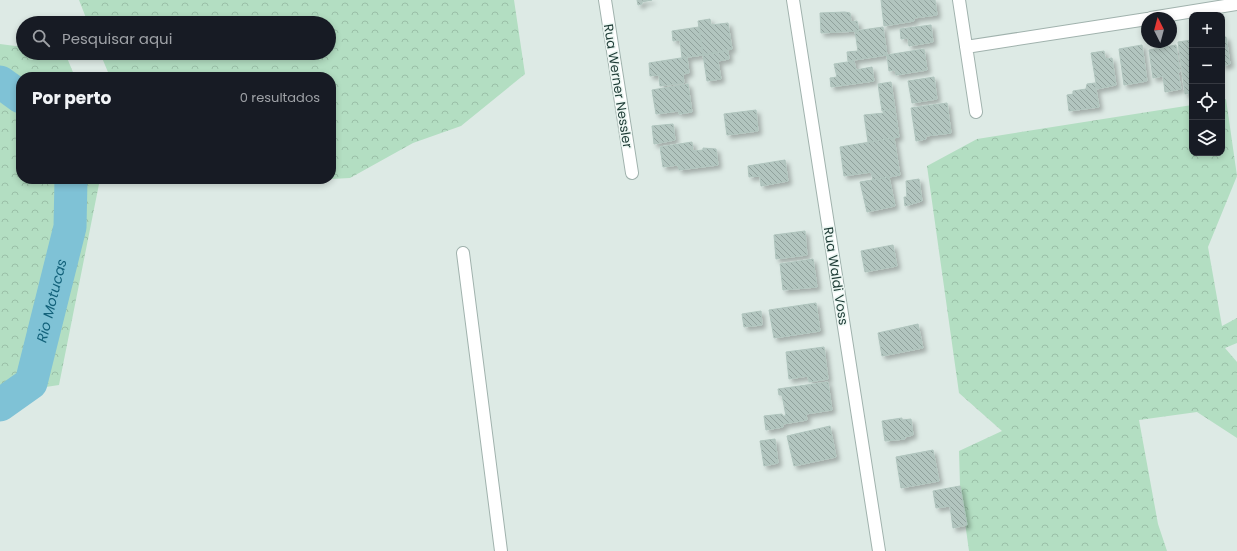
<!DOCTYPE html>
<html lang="pt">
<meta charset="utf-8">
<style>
:root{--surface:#171b24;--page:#20242c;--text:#f1f3f6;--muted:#9ea1a6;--line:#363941}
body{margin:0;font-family:Poppins,sans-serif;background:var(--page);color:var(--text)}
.controls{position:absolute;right:12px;top:12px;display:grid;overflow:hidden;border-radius:8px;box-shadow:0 2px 6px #0003}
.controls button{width:36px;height:36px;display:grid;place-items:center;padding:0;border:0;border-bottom:1px solid var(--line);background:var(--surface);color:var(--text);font:20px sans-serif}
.compass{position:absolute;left:1141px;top:12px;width:36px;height:36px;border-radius:50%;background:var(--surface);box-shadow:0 2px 6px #0003;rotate:354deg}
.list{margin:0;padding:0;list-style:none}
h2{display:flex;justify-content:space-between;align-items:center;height:52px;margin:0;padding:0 16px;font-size:17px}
h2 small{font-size:13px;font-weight:400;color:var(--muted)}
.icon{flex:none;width:22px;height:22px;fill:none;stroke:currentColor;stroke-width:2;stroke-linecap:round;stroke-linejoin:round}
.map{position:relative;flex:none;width:1237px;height:551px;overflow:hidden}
.search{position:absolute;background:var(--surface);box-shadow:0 2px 6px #0003;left:16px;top:16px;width:320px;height:44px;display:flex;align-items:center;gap:10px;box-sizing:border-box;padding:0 14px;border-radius:22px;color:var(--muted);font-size:15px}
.panel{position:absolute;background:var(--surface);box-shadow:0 2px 6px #0003;left:16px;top:72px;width:320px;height:112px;border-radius:16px}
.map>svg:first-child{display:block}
.forest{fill:url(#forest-crowns)}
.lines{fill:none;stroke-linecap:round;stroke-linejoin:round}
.river{stroke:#7fc2d6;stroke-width:33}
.building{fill:url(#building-back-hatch);stroke:#afc4bd;filter:url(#shadow)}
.street-casing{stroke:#a0b2ad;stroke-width:14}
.street{stroke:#fff;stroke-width:12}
.labels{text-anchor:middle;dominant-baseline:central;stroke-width:3;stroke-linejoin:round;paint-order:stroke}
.street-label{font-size:13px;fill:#1d3b35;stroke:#edf7f3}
.water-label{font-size:14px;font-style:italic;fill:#13627b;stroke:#edf7f3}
</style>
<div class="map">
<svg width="1237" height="551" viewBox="0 0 1237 551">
<defs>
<pattern id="forest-crowns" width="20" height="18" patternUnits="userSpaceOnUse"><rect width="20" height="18" fill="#b3dec2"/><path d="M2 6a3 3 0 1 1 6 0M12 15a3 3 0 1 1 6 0" fill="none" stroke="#9abfa7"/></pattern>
<pattern id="building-back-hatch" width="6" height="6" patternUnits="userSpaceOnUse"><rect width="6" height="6" fill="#b2c5bf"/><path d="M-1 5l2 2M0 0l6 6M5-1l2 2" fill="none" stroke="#90a19c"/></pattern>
<filter id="shadow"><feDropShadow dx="3.5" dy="3.5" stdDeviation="2" flood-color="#0004"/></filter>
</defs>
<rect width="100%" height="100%" fill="#ddeae5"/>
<path class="forest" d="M79,0h435l11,74 -64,52 -48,17 -63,35 -19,1v-102h-221l-10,-24h229v-30h-241z
M0,44l23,3v6h42l10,24h-54v102h79l-41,206 -59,9z
M1226,99l11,77 -29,71 14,79 15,-8v25l-12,5 12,14v76l-40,-26 -58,8 19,104 9,27h-198l-9,-65 -1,-35 43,-20 -43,-38 -32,-227 50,-27 215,-34v48h30v-53z"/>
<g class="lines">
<g class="river">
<path d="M0,82l21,15"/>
<path id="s1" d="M0,405l31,-22 39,-156 1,-48"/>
</g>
</g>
<path class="building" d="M637,0h15l-10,2v2l-4,1z
M881,0h54l2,15 -23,3v3l-30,5z
M845,12l5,1 1,9 6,-1 2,10 -38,2 -1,-20z
M710,19l1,6 17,-2 4,26 -29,6 -5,-34z
M931,25l2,17 -24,4 -1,-8 -7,1 -1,-10z
M699,27l4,28 -21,3 -2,-18 -7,1 -1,-10z
M883,27l4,28 -39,6 -1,-9 11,-1 -3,-20z
M1222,37h4l4,27 -8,2z
M1192,40v53l-7,1 -7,-52z
M1142,45l5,36 -23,4 -5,-36z
M1176,45l4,27h-2l3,17 -16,3 -2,-16 -10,2 -4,-28z
M924,49l3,21 -31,5 -1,-5 -6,1 -2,-16z
M728,51l1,8 -11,2 3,18 -14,2 -4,-26z
M1104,51l1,8 7,-1 4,27 -19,4 -6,-36z
M687,57l2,16 -6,1 1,9 -24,3 -1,-11 -9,1 -1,-13z
M854,61l2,9 16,-3 2,14 -43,6 -1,-9 7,-1 -3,-13z
M934,77l3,22 -25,4 -4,-22z
M891,82l4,27 -13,2 -4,-27z
M1095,83l4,24 -30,4 -2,-16 6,-1v-3l13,-2 1,-5z
M688,84l4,28 -13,2v-3l-23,3 -4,-24z
M947,103l4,30 -25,3v3l-10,2 -5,-33z
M895,109l4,28 -31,5 -4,-27 20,-2 -1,-2z
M756,110l2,21 -31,4 -3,-21z
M673,124l2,16 -21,4 -2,-18z
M894,138l6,37 -27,5 -2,-8 -27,4 -4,-29z
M692,142l1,9 10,-1v-2l13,1 2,16 -39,5 -1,-5 -15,2 -3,-20z
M785,160l3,21 -27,5 -1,-10 -11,1 -1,-11z
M889,177l6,29 -28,6 -7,-30z
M919,179l3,22 -17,5 -1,-9h3l-1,-16z
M805,231l2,24 -31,4 -2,-24z
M893,245l4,21 -32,6 -4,-21z
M813,259l4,28 -34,3 -3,-26z
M816,303l4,28 -46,7 -5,-28z
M761,311l1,14 -18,2 -2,-13z
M918,324l5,24 -41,8 -4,-23z
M824,347l4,32 -19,3 -1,-6 -19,3 -3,-27z
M828,382l4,28 -26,4 1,6 -24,4v3l-17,3 -2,-14 18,-2 1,2h3l-4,-21h-3l-1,-6z
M902,418v2l9,-1 2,16 -8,2v2l-20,2 -3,-20z
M830,426l6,31 -42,9 -7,-30z
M775,439l3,24 -14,3 -4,-25z
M933,450l6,31 -38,7 -5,-31z
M960,486l7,39 -14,3 -3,-22 -14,2 -3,-17z"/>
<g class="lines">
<defs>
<path id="street" d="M605,0l27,173
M793,0l86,551
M959,0l17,112
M1151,18l86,-14
M966,47l181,-28
M463,253l38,298"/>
</defs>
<use href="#street" class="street-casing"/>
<use href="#street" class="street"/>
</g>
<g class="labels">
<g class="street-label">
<text transform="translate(618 86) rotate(81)">Rua Werner Nessler</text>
<text transform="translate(836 276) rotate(81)">Rua Waldi Voss</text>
</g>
<g class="water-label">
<text stroke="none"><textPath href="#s1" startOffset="123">Rio Motucas</textPath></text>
</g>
</g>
</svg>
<div class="controls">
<button>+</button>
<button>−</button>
<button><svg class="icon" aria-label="locate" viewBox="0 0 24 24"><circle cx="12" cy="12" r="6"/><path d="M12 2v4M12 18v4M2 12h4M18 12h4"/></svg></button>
<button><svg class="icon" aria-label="layers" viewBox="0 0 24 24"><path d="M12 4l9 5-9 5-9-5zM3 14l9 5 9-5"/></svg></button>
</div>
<svg class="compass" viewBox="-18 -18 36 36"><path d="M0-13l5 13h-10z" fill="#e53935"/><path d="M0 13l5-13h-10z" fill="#9ea1a6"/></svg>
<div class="search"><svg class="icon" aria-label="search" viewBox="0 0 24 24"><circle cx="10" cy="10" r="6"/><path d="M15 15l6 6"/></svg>Pesquisar aqui</div>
<section class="panel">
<h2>Por perto<small>0 resultados</small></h2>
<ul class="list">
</ul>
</section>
</div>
